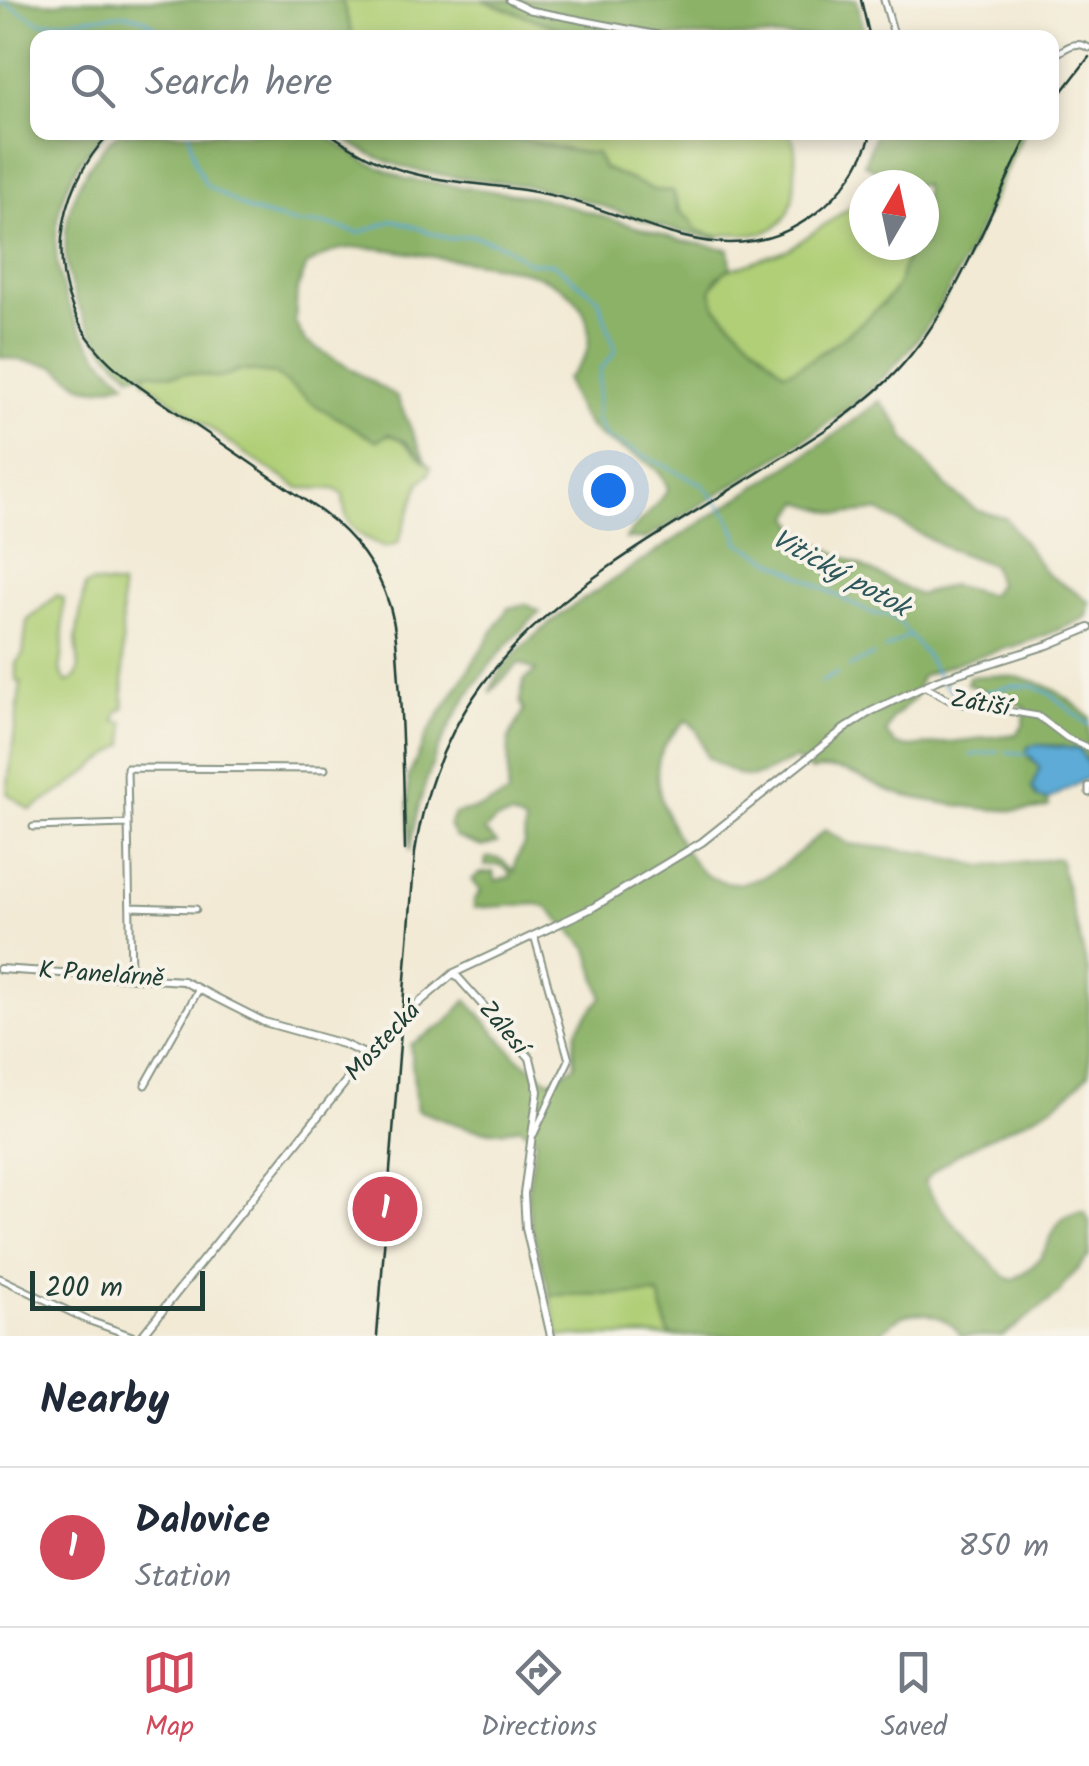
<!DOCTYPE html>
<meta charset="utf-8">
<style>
:root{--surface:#fff;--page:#f2f2f3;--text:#1f2937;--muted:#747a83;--line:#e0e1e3;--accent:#d1495b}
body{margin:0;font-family:Kalam,sans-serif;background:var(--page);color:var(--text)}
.compass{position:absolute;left:849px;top:170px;width:90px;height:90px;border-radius:50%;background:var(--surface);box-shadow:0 5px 15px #0003;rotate:9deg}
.scale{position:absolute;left:30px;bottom:25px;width:175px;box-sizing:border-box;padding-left:10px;border:5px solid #1f3d34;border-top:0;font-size:28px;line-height:35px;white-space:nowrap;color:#1f3d34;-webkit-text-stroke:8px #f7f3e8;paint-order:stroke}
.you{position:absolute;left:608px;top:490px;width:35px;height:35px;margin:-25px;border:8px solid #fff;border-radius:50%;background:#1a73e8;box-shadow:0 0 0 15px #1a73e833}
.badge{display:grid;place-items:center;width:65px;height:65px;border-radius:50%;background:var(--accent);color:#fff;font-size:32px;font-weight:700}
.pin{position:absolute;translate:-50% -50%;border:5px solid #fff;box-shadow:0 2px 10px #0006}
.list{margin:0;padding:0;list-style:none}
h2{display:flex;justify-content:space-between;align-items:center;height:130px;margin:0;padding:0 40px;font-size:42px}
h2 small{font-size:32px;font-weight:400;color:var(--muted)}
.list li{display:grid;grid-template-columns:65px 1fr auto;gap:30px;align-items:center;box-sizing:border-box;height:160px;padding:0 40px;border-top:2px solid var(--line)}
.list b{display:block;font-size:38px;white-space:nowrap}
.list p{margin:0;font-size:32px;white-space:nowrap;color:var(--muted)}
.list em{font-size:32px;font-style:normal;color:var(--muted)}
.icon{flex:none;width:55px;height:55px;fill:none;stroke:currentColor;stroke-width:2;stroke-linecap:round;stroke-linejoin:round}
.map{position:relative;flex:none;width:1089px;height:1336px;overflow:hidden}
.search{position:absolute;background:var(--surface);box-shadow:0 5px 15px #0003;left:30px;right:30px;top:30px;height:110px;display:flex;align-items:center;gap:25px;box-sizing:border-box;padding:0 35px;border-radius:20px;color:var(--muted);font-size:38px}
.sheet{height:290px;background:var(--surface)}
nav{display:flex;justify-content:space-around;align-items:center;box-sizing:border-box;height:140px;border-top:2px solid var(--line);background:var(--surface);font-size:28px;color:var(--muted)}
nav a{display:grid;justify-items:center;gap:5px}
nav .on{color:var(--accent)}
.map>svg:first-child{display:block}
.green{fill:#b0cf77;stroke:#688656;stroke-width:2.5}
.forest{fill:#8cb268;stroke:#56784e;stroke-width:2.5;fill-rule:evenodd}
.water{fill:#5dabd6;stroke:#3e7485;stroke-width:2.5}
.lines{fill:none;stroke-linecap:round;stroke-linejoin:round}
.stream{stroke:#5dabd6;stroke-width:2.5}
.minor-casing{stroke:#889484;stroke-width:9}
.tertiary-casing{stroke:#889484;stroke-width:10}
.minor{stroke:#fff;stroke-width:5}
.tertiary{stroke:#fff;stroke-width:6}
.rail{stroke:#1f3d34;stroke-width:2.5}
.labels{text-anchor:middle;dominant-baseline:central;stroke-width:8;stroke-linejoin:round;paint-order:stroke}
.street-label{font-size:25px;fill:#1f3d34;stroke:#f7f3e8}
.water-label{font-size:28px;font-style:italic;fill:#2e585c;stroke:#f7f3e8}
</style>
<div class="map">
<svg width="1089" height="1336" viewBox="0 0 1089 1336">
<rect width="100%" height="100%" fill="#f7f3e8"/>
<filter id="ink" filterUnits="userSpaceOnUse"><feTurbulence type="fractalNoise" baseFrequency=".01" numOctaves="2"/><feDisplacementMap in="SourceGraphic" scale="20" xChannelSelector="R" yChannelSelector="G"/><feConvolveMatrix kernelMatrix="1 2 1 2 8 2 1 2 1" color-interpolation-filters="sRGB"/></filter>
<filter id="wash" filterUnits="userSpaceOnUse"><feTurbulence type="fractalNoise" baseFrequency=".0048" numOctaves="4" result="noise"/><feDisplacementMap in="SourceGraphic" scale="40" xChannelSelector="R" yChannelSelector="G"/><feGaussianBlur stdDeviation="2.25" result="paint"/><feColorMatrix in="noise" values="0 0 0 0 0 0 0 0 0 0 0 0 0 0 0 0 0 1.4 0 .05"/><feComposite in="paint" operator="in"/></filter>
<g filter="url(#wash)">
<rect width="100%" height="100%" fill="#f2ead5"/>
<path class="green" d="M342,0h140l101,37h-230z
M466,133h323c8,10 6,24 6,37 0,31 -4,58 -39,64 -8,2 -15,-1 -23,0 -13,2 -25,3 -37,-5 -14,-9 -17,-24 -23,-38l-19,-1 -51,-22 -7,-15h-19l-69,-16z
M864,194v51h52c-18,18 -10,31 -24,48 -17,21 -83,74 -108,80l-69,-66 -5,-16 13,-19 66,-23 63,-43z
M239,370l36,4 40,31 35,18 16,13h31l34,31 -3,8 -8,7 -22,61 -13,4c-29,-12 -41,-20 -42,-53l-9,-5 -35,-1 -58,-37 -97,-71 2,-8c15,1 28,1 43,1 22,0 27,7 50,-3z
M92,583l29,3 3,122 -6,3 -3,10 9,1 1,22 -56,42 -39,24 -23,-17 14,-111 -5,-1v-18l7,-9 4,-33 30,-26 7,4c-3,24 2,48 -4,71l7,13 9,-6 3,-10 -3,-28 9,-53z
M659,1294l9,38 11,4h-121l-8,-41z"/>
<path class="forest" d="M0,0l58,3 11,-3h273l11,37 -315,1v94l67,1c-79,72 -56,186 21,249l-29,7 -13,-2 -29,-21 -55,-9z
M482,0h375l8,37h-282z
M118,133h205l41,28 42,18 136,19 141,43 46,8 2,18 -15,12 -5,12 5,16 68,65c24,-5 92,-58 108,-79 14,-17 6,-30 24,-48h8v-60h-22l-38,-21 12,-31h148c-36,68 -61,147 -109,209 -60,79 -185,142 -269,197h-20c12,-19 32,-31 42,-50 -10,-34 -53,-36 -75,-59 -12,-12 -23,-34 -27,-51 16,-15 26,-26 22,-52 -8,-59 -100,-62 -147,-69 -33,-4 -66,-14 -99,-9 -12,2 -24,10 -35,16l-10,25 -2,32 10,19 92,56 29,66 -20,-21 -17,-8 -12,7 -62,-36 -40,-31 -36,-4 -19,8 -32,-5 -15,2 -27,-3 -15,3c-78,-65 -92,-171 -13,-242z
M337,133c58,-1 116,-2 174,5 29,3 55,15 85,15l7,15 51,22 19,1 5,19 13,10 5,10 23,7 -3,2c-54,-7 -104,-33 -157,-46 -82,-22 -149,-4 -222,-60z
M880,401l21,27 4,11 41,47 30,24 30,8 41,56 42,27 -2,16c-21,10 -44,20 -67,27 -34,11 -66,17 -99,33l-8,23 -21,18 -6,15 10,12 14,2 107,-13 7,-10 1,-17 -58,-23 2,-7c53,-5 81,3 120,40v47c-10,-20 -40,-21 -61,-17l-1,8 13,12 -8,21 4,9 12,3 1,6c-26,12 -128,-4 -156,-14 -31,-11 -46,-29 -82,-21l-17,-12c-44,21 -42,26 -87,-2l-10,-27 -10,-10c-13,11 -26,26 -29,44 -6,30 21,82 41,105 10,11 29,15 43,14 31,-4 61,-34 83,-53l24,14 78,9 56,13 76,-8 30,117v98c-11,12 -21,23 -35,32 -36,23 -105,44 -130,77 19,36 53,65 81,95l8,3c11,-8 24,-15 30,-27 12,-20 13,-40 41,-42l5,10v35l-24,27 -4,9 -58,44h-42c-10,-17 -37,-28 -58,-20 -9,3 -19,14 -26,20h-205l-4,-4 -9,-38 -109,1 -18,-65 -5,-35 9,-57 -17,-11c-37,12 -67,-5 -102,-17l-7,-65 36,-22 21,-23 50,57 33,24 25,-16c-5,-38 6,-41 27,-68l-14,-48 -40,-41 -12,-4 -62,4v-8l7,-9 -9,-11 7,-6 14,-2 3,9 15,-4c-6,-14 -12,-13 -26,-11l1,-8c15,-2 19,4 28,14l1,-10 9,-18 1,-21 -13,-7 -16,4 -12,11 13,12 -15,4 -27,-10 -6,-12 5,-11 29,-7 25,-12 1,-57 15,-27 -4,-9 4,-22 12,-9 -17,-8 -29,29c11,-32 49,-60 74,-80l268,-175zM800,502l40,12 38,-3 66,36 48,18 6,19 -8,11 -39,-10 -32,10 -95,-48 -26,-17 -7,-14z
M526,604l14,8c-71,64 -117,144 -130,239l-2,-73 20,-45 80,-125z"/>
<path class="water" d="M1037,745l42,4 10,16v12l-41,23 -10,-2 -6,-10 8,-21 -13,-15 1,-5z"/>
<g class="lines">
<path class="stream" d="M0,0l41,23 85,-9 19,5 23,19
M189,132l6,30 11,23 44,26 49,13h26l34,9 35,-13 56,19 21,-4 33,11 24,16 26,2 44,34 18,53 -16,19 -4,50 10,17 96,47 27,32 11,27 105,57 27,13 16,2 13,9 24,30 16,27 15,14 11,2 45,-11h20l17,7 40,32
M885,649l23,-13
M849,667l24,-12
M821,682l17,-9
M1007,752l22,2
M971,755l28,-4"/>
</g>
</g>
<g filter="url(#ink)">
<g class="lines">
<defs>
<path id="minor" d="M509,0l21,10 144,28
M884,0l11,38
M1052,57c13,-8 22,-18 37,-9
M924,686l29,16 85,14 29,22 22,10
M1089,786v7
M33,827l94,-3
M130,907l66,2
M131,976l-4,-208 198,1
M145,1085l54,-96
M534,1134l35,-74 -35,-125
M0,1278l87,42 45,16"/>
<path id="tertiary" d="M0,969l183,12 81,41 79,22 24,11
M454,973l76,85 8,33 -14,103 2,34 25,108
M142,1336l225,-281 34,-37 53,-45 138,-65 110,-66 142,-113 26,-17 67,-32 111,-35 41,-17"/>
</defs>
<use href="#minor" class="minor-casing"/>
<use href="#tertiary" class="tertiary-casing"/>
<use href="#minor" class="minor"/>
<use href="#tertiary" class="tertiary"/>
<path class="rail" d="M861,0l9,38
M1052,105l37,-48
M111,132c-58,60 -68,152 -14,217 23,28 56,46 85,67 47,32 94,64 140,96 32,24 55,54 67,92 8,25 8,51 10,77 4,56 5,113 6,169
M328,132c80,58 129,44 218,62 93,19 180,88 270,19 27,-21 46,-48 56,-81
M377,1336l38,-484c33,-215 197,-285 361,-391 39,-24 78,-48 111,-80 69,-67 99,-165 143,-249"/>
</g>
</g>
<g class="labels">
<g class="street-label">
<text transform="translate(980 704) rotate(10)">Zátiší</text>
<text transform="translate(101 975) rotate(4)">K Panelárně</text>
<text transform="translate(503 1028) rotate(50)">Zálesí</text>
<text transform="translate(383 1042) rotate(-47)">Mostecká</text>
</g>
<g class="water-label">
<text transform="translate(840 574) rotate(29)">Vitický potok</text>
</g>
</g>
</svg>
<svg class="compass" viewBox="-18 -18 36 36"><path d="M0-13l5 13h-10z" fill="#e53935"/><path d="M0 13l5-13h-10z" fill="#747a83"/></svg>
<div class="scale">200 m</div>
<div class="you"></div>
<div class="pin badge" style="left:385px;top:1209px">1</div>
<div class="search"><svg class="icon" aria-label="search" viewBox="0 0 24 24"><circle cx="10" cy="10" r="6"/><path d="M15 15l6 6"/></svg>Search here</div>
</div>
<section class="sheet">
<h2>Nearby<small></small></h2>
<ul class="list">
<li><span class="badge">1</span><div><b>Dalovice</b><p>Station</p></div><em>850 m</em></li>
</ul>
</section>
<nav>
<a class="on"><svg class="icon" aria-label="map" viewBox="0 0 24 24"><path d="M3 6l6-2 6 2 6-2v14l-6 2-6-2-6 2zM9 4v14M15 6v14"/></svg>Map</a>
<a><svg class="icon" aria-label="directions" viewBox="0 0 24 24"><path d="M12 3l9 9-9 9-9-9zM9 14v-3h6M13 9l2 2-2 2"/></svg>Directions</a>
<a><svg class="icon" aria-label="saved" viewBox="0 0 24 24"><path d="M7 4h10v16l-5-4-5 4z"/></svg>Saved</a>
</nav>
